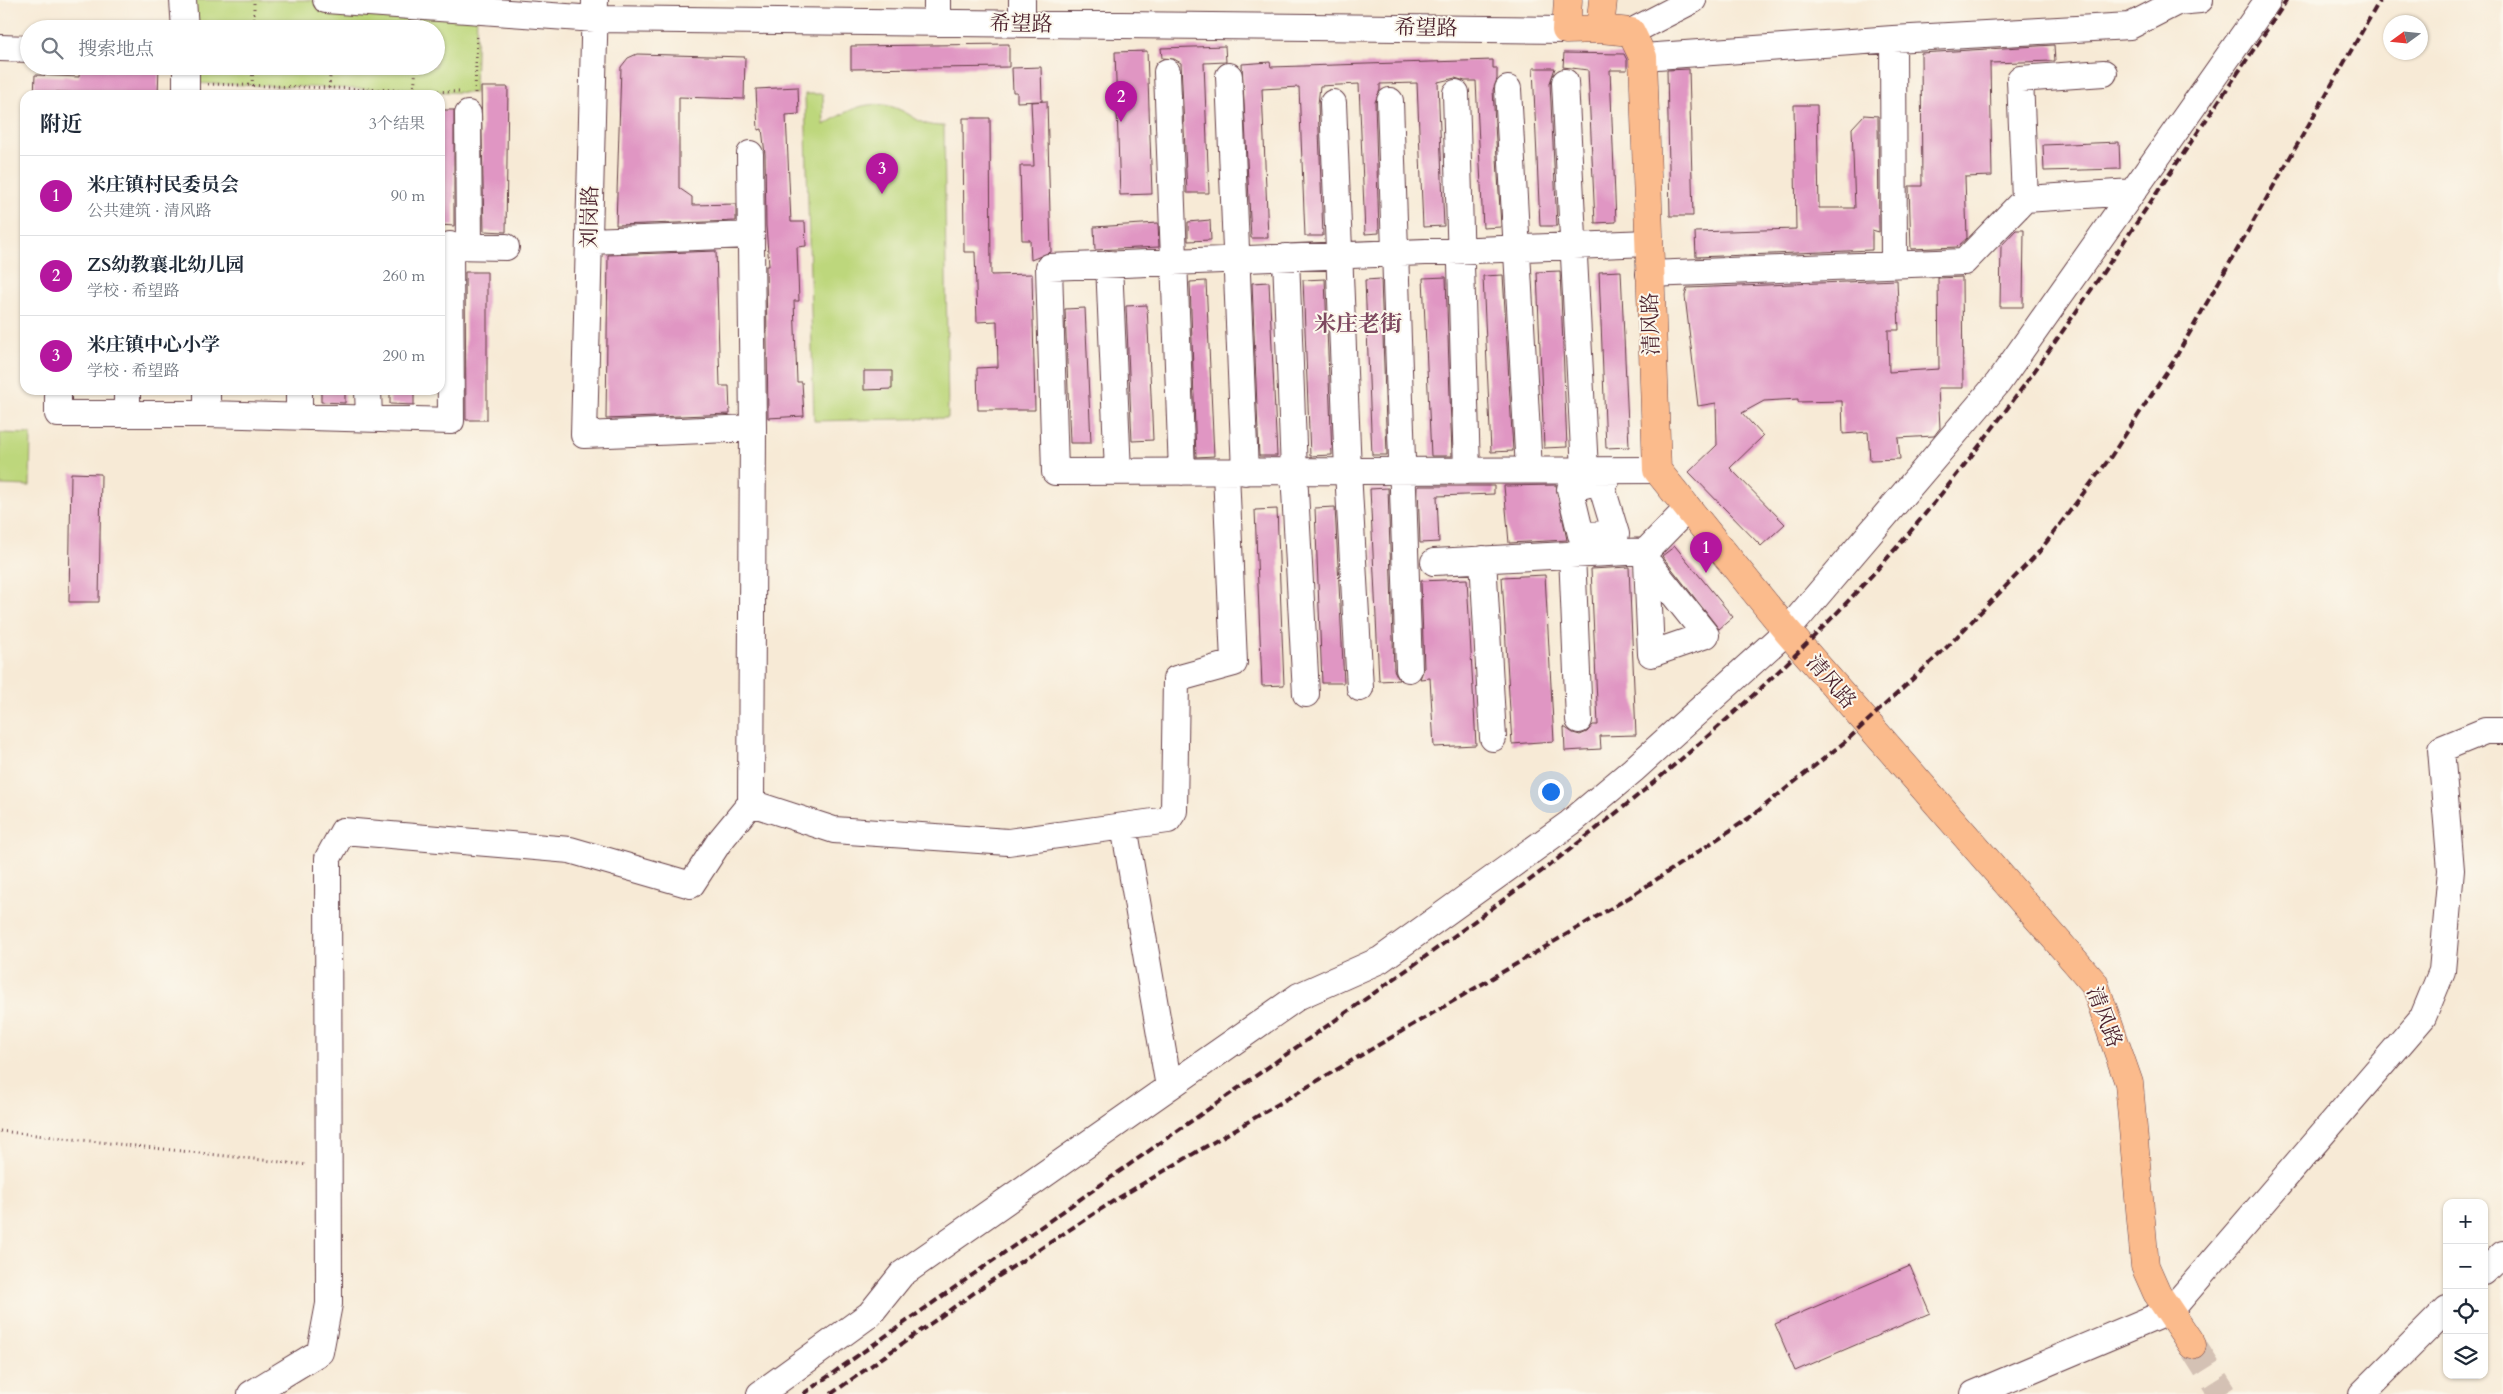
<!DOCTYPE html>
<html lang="zh">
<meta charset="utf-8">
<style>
:root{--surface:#fff;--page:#f6f6f7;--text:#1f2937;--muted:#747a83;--line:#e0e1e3;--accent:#b5179e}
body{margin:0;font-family:Cardo,"Noto Serif SC",serif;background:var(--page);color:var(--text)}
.controls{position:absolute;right:15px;bottom:15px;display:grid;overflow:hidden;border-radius:10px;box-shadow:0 1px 4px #0004}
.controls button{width:45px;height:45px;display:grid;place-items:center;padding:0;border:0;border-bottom:1px solid var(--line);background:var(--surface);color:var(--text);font:25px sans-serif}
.compass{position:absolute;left:2383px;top:15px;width:45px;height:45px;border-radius:50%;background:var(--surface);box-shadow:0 1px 4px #0004;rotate:255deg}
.you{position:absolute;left:1550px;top:791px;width:18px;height:18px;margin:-12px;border:4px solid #fff;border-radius:50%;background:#1a73e8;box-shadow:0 0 0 8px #1a73e833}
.badge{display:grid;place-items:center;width:32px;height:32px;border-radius:50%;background:var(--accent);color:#fff;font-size:16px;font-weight:700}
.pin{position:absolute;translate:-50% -41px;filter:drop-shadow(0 1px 2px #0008)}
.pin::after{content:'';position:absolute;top:26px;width:18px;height:15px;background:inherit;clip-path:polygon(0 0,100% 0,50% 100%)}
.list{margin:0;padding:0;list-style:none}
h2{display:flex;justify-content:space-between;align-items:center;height:65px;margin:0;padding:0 20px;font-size:21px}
h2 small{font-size:16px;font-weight:400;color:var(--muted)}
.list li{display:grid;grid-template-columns:32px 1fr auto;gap:15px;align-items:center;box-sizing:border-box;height:80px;padding:0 20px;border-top:1px solid var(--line)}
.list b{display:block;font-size:19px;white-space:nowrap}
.list p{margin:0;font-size:16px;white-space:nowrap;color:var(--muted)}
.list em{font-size:16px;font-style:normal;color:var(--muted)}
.icon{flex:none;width:28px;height:28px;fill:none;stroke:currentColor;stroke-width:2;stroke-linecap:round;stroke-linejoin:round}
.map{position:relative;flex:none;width:2503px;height:1394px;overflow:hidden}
.search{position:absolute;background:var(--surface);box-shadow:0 1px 4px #0004;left:20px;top:20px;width:425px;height:55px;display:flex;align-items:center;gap:12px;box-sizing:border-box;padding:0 18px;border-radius:28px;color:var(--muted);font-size:19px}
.panel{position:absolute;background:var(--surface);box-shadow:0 1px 4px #0004;left:20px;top:90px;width:425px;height:305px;border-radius:15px}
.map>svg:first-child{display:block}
.green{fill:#bdd77c;stroke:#847b54}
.building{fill:#e096c3}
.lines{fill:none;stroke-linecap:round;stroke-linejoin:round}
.major-tunnel{stroke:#d4c1b4;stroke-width:28;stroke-dasharray:28 14;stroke-linecap:butt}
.minor-casing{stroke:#643d45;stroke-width:28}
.major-casing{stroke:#643d45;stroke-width:29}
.path{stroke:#643d45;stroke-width:3;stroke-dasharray:1 4;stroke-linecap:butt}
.minor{stroke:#fff;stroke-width:26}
.major{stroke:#fbbb8c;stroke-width:28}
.rail{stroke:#4a1f2b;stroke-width:4;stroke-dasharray:8 4;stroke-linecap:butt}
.labels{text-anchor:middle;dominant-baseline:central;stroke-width:4;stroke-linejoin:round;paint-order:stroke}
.street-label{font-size:21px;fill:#4a1f2b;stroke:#fbf7ec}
.neighbourhood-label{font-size:22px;font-weight:bold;fill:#7e4960;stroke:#fbf7ec}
</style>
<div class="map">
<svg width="2503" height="1394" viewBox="0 0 2503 1394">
<rect width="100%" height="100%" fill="#fbf7ec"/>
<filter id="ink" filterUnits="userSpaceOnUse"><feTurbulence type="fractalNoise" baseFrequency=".02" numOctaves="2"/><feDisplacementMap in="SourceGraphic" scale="10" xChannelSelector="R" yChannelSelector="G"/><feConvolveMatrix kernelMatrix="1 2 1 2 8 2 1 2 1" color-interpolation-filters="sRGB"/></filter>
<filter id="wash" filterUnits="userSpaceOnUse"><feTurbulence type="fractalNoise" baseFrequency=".0096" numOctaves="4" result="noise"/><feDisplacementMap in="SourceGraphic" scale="20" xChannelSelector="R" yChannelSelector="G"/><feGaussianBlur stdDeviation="1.12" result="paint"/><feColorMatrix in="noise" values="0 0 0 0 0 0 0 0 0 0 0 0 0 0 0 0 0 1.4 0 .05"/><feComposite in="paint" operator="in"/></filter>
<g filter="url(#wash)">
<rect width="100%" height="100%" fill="#f7ead6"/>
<path class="green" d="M183,0h141l153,11 -2,82 -289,-10v-17h250v-37h-251z
M805,94h18l1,31c28,-18 52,-30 84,-11 15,9 17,12 36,12l4,292 -134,3z
M0,433l31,1 -1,52 -30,-1z"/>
<g id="blocks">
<path class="building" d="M1009,44v23l-158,2v-23z
M2054,45l1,16 -65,2 2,113 -27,1 2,61 -10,9 -46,2 -2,-63h13l-1,-133z
M1225,46l1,16 -22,1 5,130h-22l-6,-130 -7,-4 -12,-1 -1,-10z
M1147,51l5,143 -32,1 -5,-143z
M1564,53l60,1 3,6v10h-17l6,152 -21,1 -7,-153 -25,-3z
M637,54l108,3 -1,42 -65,-2v91l13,9v8l44,-1v17l-120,4 5,-158 7,-9z
M1493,60v8h4v11l-4,11 8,137 -18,1 -7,-147h-11l-10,-3 -17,4 6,144 -21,1 -6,-144 -37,1v6l-5,12 4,131 -14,1 -6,-150 -39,2 -2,18 5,132h-18l-6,-149 -37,2 6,149h-17l-9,-174 28,-2 1,5z
M80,66h79l-1,29 -102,-3v3h-22l1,-20 44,2z
M1041,67l1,34 -25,1v-10h-4l-1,-24z
M1533,68h22l-5,15 7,143h-17z
M1689,69l4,147h-23l-3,-146z
M481,87h27l-2,145 -22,-1z
M798,87l1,27 -13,1 5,107h14l1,24 -9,1 2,54h-5l3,81h5l2,34 -36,2 -2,-152h3l-3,-40 -1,-72 -3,-25 -4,1 -2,-41z
M1047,101l4,151 -20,8 -1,-20h-8l-2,-74h14l-3,-64z
M1794,105h23l2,103h36l-3,-80 12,-13 14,1 1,116 -7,-2v20l-176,7 -1,-25 101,-3z
M440,110h14v116l-14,-1z
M963,118h27l1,157 41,-1 3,136h-57l-1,-42 21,-1 -1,-46 -20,1 -2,-70h-11z
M2119,142l1,27 -76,2 -1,-26z
M1210,220l1,20 -23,1v-19z
M1158,223l1,24 -64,3 -1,-23z
M2016,230h8l-1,77h-23l1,-61z
M716,251l4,135h9l1,28 -124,5 2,-164z
M1560,271l7,176 -23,1 -7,-176z
M1621,271l8,176 -23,1 -7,-176z
M465,272h22v148h-21z
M1503,275l10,176 -22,1 -8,-176z
M1446,277l6,179h-21l-8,-178z
M1962,277l1,111h-25l2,40 -6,8 -36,2 2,21 -30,1 -2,-28 -25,2 -1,-33 -44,1v-3l-34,2 -22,12 21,23 -33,32 55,56 -24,22 -72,-74 28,-27 -1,-42 -18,3 -13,-110 2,-8 210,-8 2,50h-11l1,42 50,-3 -1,-91z
M1325,279l7,176 -22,1 -7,-176z
M1381,279l6,176h-15l-7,-175z
M1206,281l8,175 -18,1 -6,-175z
M1269,282l8,174h-18l-7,-173z
M1147,305l6,135 -21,1 -6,-135z
M1085,308l6,135h-21l-5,-134z
M864,371h28v18l-28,1z
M321,390h24v13l-24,-1z
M390,390h24v15l-24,-1z
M71,473l30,1 -2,128h-30z
M1556,485l11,55 -58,3 -5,-57z
M1418,486h76v8l-57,2 2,46 -19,1z
M1388,488l6,182 5,10 -20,1 -9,-192z
M1335,507l9,176h-22l-7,-175z
M1277,509l7,176 -22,1 -7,-176z
M1675,546l58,71 -14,12 -57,-73z
M1629,567l7,168 -36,1 1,13 -36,2 -1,-24 9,6 7,2 7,-3 6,-7h5l-7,-156z
M1545,575l9,166 -42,3 -10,-167z
M1467,579l9,166 -42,2 -4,-69 -10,1 4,-11 -3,-87z
M1910,1266l20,47 -135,58 -20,-47z"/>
</g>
</g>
<g filter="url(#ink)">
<use href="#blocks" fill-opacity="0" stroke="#643d45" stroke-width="1"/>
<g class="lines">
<path class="major-tunnel" d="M2192,1345l31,49"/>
<defs>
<path id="minor" d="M183,0l2,29
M326,0l269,19 971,11
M595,0l-11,435 169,-7 -2,375 83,27 174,12 160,-22 6,-9 2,-132 58,-16 -8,-191
M937,0v23
M1022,24v-24
M1631,32l62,-32
M1893,39l1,225
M0,48l29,1
M1643,57l250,-18 237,-13 47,-24 23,-2
M186,66v29
M1167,72l15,400
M1229,76l16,396
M1565,82l20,388
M1508,89l21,381
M1456,93l11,378
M1390,101l19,568
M1333,103l15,368 12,217
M468,114l1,132
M750,154l3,274
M2025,199l-5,-120 84,-6
M589,241l162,-6
M1648,243l-599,24 6,205 602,-2
M451,246l55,1
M1286,257l8,215 12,222
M1109,264l9,208
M1649,274l315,-12 61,-63 107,-7
M58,390v24h149v-24
M127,390v23
M299,390v26
M368,390l1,28
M207,414l244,7 -1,-176
M1600,481l16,53 -35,1 -11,-46 37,-10
M1572,554l7,166
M1483,559l10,179
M1647,561l59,74 -55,19 -4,-93 -1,-10 42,-43
M1434,562l212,-11
M1124,826l45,261
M2484,1272l19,-18
M251,1394l69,-42 9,-48 -1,-446 15,-27 227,19 121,35 28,-43 32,-39
M760,1394l110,-80 32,-40 397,-278 81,-36 190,-137 63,-53 154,-139 211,-248 270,-383
M1974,1394l196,-83 253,-294 19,-46 9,-101 -10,-121 44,-18h18
M2362,1394l85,-85"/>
<path id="major" d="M1568,0l-2,30 34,-1 31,3 12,25 14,413 130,161 307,352 35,100 16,183 12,27 35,52
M1600,29l3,-29"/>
</defs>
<use href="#minor" class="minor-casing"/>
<use href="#major" class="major-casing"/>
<path class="path" d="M254,29v-29
M208,84l251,8
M252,86l1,-20
M329,88l2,-22
M414,91l2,-25
M475,93l2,-59
M0,1131l308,34"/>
<use href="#minor" class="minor"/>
<use href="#major" class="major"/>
<path class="rail" d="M803,1394c164,-115 327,-230 491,-345 201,-140 402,-282 568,-463 99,-107 182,-226 263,-346 54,-80 108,-160 162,-240
M831,1394l157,-111 127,-83 515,-303 119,-79 97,-77 98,-91 95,-98 71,-94 63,-96 207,-362"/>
</g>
</g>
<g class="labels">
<g class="street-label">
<text transform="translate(1021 24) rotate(1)">希望路</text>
<text transform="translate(1426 28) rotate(1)">希望路</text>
<text transform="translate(590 217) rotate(-89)">刘岗路</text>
<text transform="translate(1651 324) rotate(-92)">清风路</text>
<text transform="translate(1831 682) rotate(49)">清风路</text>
<text transform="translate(2104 1017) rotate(69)">清风路</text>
</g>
<g class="neighbourhood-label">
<text x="1358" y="324">米庄老街</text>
</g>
</g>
</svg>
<div class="controls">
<button>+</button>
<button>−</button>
<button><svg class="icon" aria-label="locate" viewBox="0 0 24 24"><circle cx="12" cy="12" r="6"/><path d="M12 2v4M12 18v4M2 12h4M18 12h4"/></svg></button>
<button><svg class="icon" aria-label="layers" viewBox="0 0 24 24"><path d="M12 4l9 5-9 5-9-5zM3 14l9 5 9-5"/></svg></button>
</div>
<svg class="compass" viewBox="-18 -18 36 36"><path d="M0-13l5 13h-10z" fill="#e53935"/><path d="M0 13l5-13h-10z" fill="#747a83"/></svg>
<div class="you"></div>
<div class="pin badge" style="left:1706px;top:573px">1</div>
<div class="pin badge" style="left:1121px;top:122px">2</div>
<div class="pin badge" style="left:882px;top:194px">3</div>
<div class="search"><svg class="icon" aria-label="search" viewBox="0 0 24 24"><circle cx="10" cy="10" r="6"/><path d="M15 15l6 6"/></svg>搜索地点</div>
<section class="panel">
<h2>附近<small>3个结果</small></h2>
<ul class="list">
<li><span class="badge">1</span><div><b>米庄镇村民委员会</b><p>公共建筑 · 清风路</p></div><em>90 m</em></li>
<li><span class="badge">2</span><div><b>ZS幼教襄北幼儿园</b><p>学校 · 希望路</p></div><em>260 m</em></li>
<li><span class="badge">3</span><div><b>米庄镇中心小学</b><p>学校 · 希望路</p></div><em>290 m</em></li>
</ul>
</section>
</div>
